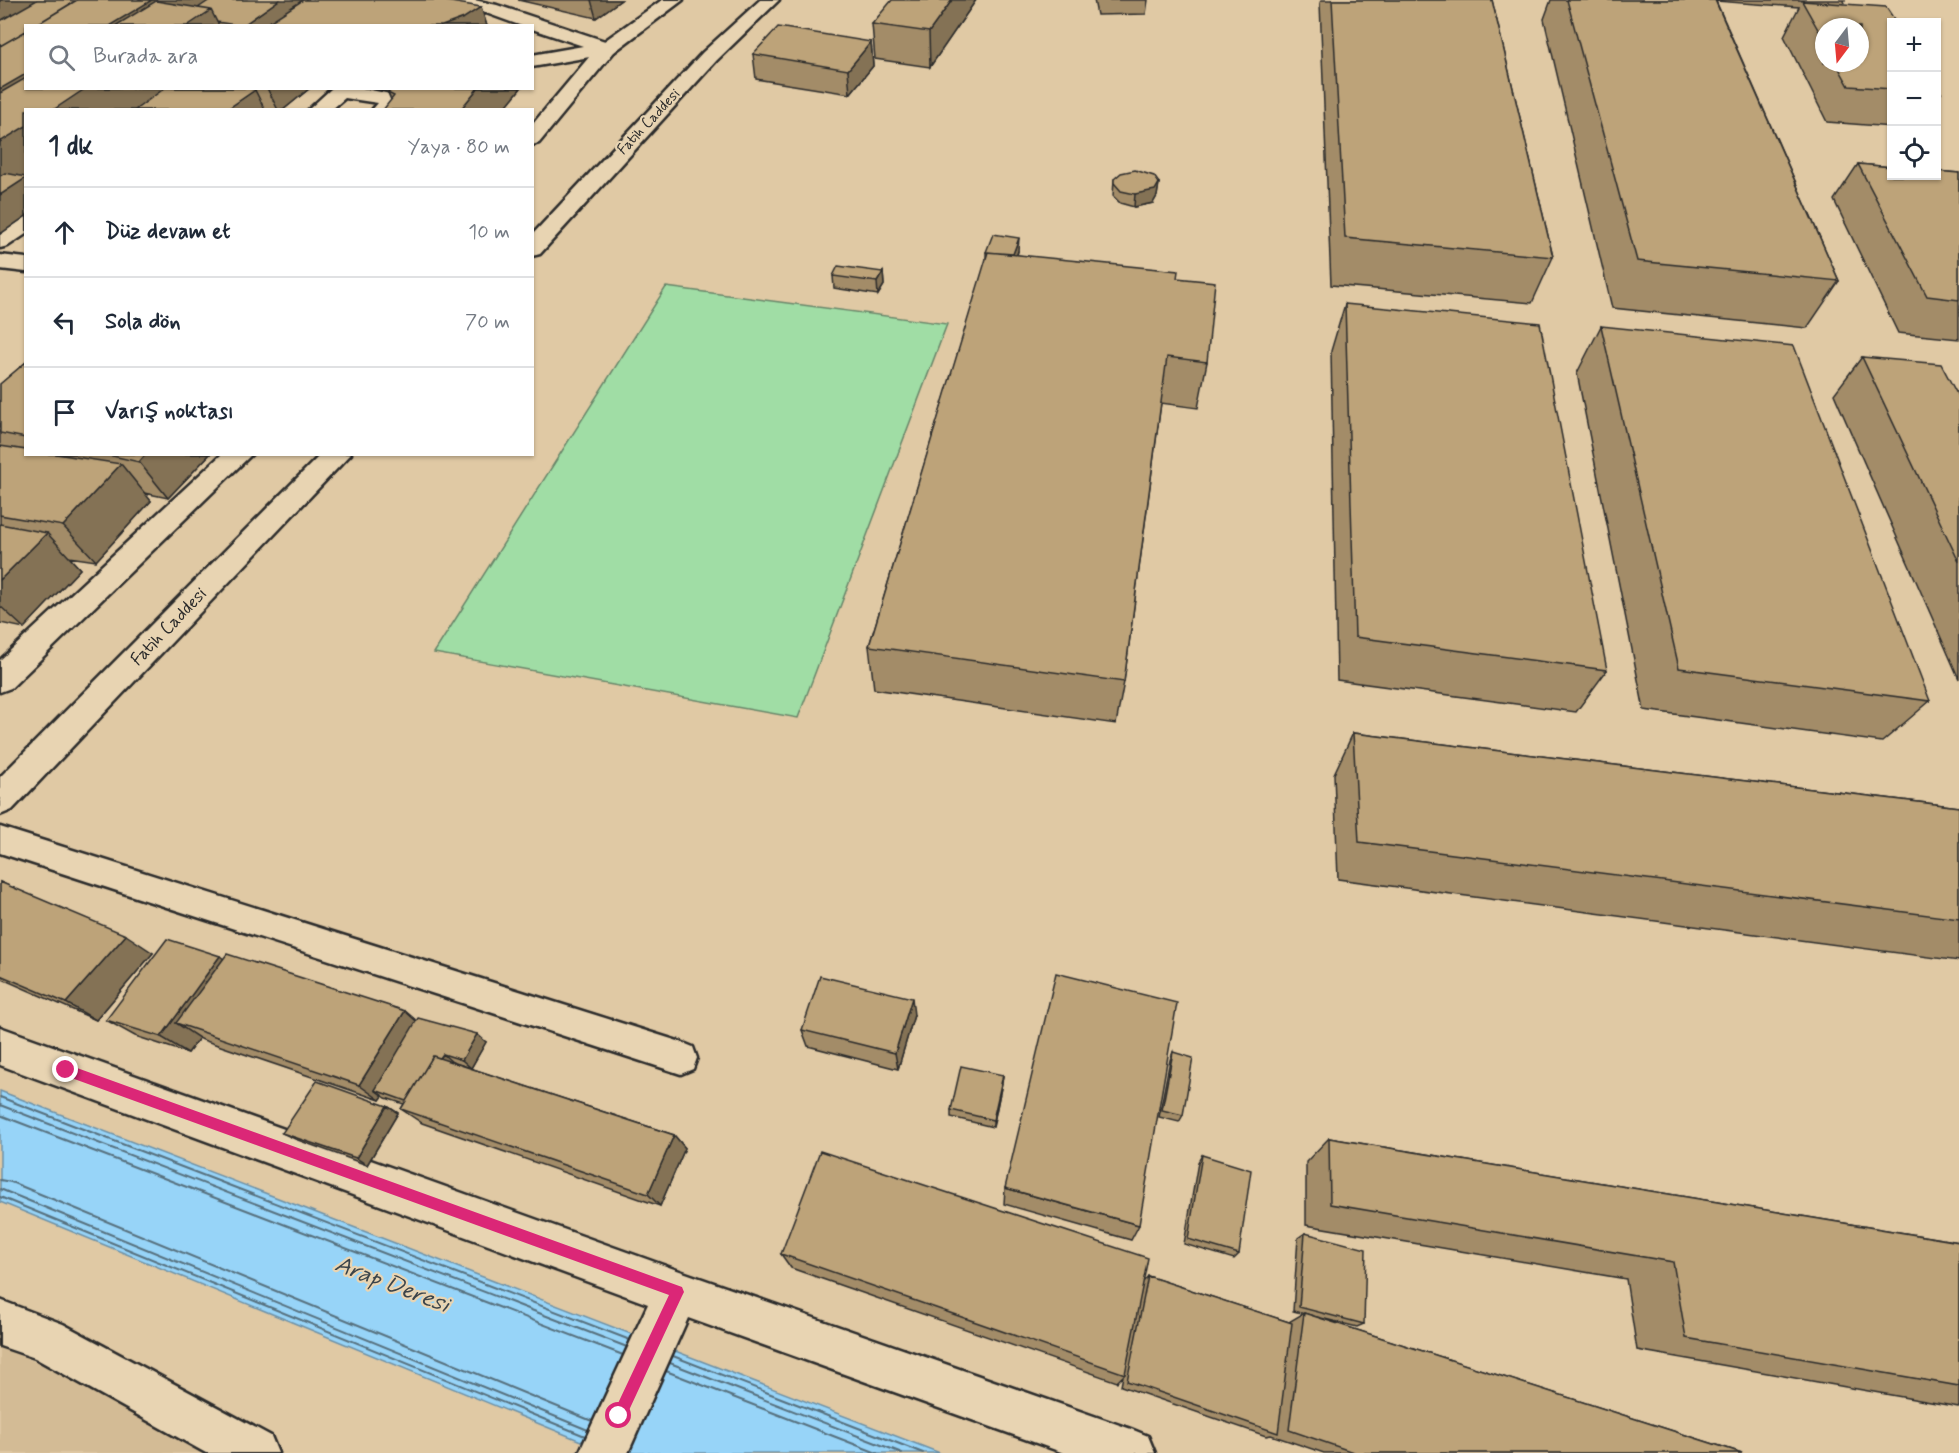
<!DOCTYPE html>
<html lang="tr">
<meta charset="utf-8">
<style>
:root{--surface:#fff;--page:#f6f6f7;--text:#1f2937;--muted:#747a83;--line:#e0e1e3}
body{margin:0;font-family:Mynerve,sans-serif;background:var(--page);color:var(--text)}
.controls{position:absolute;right:18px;top:18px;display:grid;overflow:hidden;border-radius:0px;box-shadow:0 2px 4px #0004}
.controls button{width:54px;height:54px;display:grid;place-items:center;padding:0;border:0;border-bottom:2px solid var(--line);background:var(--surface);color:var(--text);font:30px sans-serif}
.compass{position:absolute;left:1815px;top:18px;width:54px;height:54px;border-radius:50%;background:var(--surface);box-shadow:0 2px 4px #0004;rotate:196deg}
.stop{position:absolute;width:18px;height:18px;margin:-14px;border:4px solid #db2777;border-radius:50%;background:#fff}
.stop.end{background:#db2777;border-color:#fff;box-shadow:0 2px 6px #0008}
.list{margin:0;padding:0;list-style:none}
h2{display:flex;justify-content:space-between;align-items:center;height:78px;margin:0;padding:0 24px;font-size:26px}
h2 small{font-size:20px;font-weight:400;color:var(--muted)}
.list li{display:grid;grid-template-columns:39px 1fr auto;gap:18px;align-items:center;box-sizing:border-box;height:90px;padding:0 24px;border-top:2px solid var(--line)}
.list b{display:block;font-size:22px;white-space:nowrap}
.list em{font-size:20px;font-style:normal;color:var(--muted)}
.icon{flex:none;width:33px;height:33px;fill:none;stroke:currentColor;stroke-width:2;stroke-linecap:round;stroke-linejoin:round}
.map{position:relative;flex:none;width:1959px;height:1453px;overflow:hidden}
.search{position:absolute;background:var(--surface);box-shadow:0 2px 4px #0004;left:24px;top:24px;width:510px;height:66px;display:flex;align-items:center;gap:15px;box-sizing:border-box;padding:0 21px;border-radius:0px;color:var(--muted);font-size:22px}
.panel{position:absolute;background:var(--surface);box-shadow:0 2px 4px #0004;left:24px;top:108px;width:510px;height:348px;border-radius:0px}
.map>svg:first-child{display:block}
.built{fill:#d3bb95}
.green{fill:#a0dda5;stroke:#668468;stroke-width:1.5}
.water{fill:#97d4f8;stroke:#6c90a6;stroke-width:1.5}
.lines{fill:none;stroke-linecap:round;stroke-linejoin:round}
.shore{stroke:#566f7d;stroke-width:2}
.service-casing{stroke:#2b2b2b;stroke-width:5}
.minor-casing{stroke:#2b2b2b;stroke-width:5}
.tertiary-casing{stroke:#2b2b2b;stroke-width:5}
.primary-casing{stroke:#2b2b2b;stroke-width:5}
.service{fill:#e8d4b2;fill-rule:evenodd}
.minor{fill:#e8d4b2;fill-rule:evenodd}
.tertiary{fill:#e8d4b2;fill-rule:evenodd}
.primary{fill:#e8d4b2;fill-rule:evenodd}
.wall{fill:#a38c68;stroke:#2b2b2b;stroke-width:1.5;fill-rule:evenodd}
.shaded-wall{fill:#847255;stroke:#2b2b2b;stroke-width:1.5}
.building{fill:#bda379;stroke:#2b2b2b;stroke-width:1.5}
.route{fill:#db2777}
.labels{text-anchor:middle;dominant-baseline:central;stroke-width:4.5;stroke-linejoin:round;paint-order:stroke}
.far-street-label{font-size:15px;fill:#2b2b2b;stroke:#e8d4b2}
.street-label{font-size:18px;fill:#2b2b2b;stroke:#e8d4b2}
.near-water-label{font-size:24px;font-style:italic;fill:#3b444a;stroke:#e8d4b2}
</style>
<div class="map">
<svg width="1959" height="1453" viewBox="0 0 1959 1453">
<rect width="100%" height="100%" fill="#e0c9a4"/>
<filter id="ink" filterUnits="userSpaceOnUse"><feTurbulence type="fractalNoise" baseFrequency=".0167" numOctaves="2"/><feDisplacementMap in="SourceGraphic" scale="12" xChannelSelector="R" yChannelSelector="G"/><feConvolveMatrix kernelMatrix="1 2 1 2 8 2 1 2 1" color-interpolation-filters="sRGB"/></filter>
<g filter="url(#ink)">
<path class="built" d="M0,1347l251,106h-251z"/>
<path class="green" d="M666,287l281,37 -149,394 -364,-65z"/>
<path class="water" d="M0,1091l940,362h-330l-610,-251z"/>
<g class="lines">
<path class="shore" d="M0,1097l630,243
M0,1105l627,242
M0,1115l623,240
M0,1180l11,2 581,239
M0,1189l588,241
M0,1197l585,239
M673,1356l250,97
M670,1363l232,90
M666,1371l211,82"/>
<defs>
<path id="service" d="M0,827l681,215 12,5 4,11 -4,11 -12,5 -681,-221z"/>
<path id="minor" d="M440,0h34l23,5 117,39 2,4 -2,4 -7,2 -75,13v-12l51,-9 -51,-17v-3h-10l-36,-13 -43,-9z
M332,88h29l39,8 3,4 -9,10h-22l6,-7 -33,-5 -14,12h-23z
M26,216v18l-18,12 -8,2v-17l18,-13z
M0,255l26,3v14l-26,-3z
M0,1027l677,243 454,159 17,7 7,17h-91l-376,-135 -60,135h-49l69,-149 -648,-239z"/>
<path id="tertiary" d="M0,1300l63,24 208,112 7,17h-72l-171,-95 -35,-12z"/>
<path id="primary" d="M662,0h21l-69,52 -75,91 -7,2v-20l68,-81z
M760,0h19l-62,60 -177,194 -8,2v-21l171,-183z
M222,454h30l-241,234 -11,4v-32z
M321,454h30l-339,356 -12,5v-38z"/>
</defs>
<use href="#service" class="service-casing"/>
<use href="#minor" class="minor-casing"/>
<use href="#tertiary" class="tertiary-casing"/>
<use href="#primary" class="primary-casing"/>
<use href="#service" class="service"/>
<use href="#minor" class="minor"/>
<use href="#tertiary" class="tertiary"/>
<use href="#primary" class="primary"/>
</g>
<path class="wall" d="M0,0l481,7 6,19h-461v62h284l-27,22h-257v106l-26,18z
M518,0h103l-25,18z
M976,0l-46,67 -55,-8 -3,-35z
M1094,0h54l-2,14 -49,1z
M1321,0h171l61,257 -21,46 -201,-18 -11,-282z
M1551,0h294l-2,4 49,18v105l-65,-5 -43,-86 15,-29 -83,-6 123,280 -32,47 -195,-20 -68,-289zM1824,27l36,36h-36z
M871,42l2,24 -23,28 -94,-15 -3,-25z
M1936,86l5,7 -5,8z
M393,88h128l-18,22 -112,-10 -3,-7z
M1858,164l101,9v166l-61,-6 -64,-133z
M1114,179l45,4 -2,13 -4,7 -19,4 -14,-4 -7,-7z
M1018,251l-1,4 160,23 30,84 -9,46 -37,-5 -37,279 -8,42 -242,-35 -5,-43 117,-385v-9z
M883,272l1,13 -6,10 -44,-7 -1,-12z
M1345,304l262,366 -31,42 -239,-32 -6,-329z
M1601,326l329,375 -48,41 -238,-32 -67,-337z
M1862,357l97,41v281l-125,-285z
M26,362v92h184l-42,44 -24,-5 7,8 -55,60 -27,-4 11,12 -56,59 -24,-5v-239z
M1353,733l606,74v154l-621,-82 -4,-105z
M0,882l153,71 -57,67 -96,-42z
M224,959l181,52 12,10 69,21 -15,26 -19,-6 222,73 11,13 -25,58 -238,-83 -21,-14 3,-5 -18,-6 -3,-2 -3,4 -177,-60 -4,-2 -11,15 -53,-17 -29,-16z
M914,1015l-16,54 -90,-23 -6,-16z
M1173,1052l10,63 -4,7 -20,-5 11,-57z
M1003,1075l-1,8 -9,44 -42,-10v-7z
M387,1106l11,7 -31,52 -72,-26 -13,-6z
M1329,1138l630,104v165l-322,-57 -11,-71 -320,-54v-63z
M1202,1155l37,99 -5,5 -50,-15 14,-82z
M1005,1188l134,37 -8,15 -127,-36z
M1305,1233l59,91 -7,3 -64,-16 5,-73z
M781,1254l362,28 5,-6 141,46 15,-9 438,140h-418l-53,-18 -5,1 -145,-50 2,-10 -6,6 -326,-114z"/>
<path class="shaded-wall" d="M0,0h54l-54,31z
M132,0h114l-30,19 3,7h-110z
M279,0h29l-20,26h-46z
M591,0h30l-25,18z
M952,0h24l-46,67 -1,-35z
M481,7l6,19h-45z
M26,39v49h156l-31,22h-125v106l-26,18v-180z
M871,42l2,24 -23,28 -2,-24z
M267,88h43l-27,22h-5z
M478,88h43l-18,22h-43z
M255,90l10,20h-39z
M1159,183l-2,13 -4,7 -19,4 1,-13z
M1019,238l-1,13 -6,18v-13z
M883,272l1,13 -6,10 -1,-13z
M146,454h64l-42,44 -29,-36z
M121,464l30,37 -55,60 -33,-35z
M47,533l33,36 -56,59 -24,-22v-26z
M126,935l27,18 -57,67 -30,-17z
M220,956l24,18 -68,49 23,15 -11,15 -27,-16z
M912,998l2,17 -16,54 -3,-16z
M405,1011l19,17 -49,62 8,6 -3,4 -21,-15z
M477,1034l9,8 -15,26 -9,-8z
M443,1054l9,8 -38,42z
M1003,1075l-1,8 -9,44v-7z
M387,1106l11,7 -31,52 -11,-7z
M674,1135l11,13 -25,58 -12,-12z"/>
<path class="building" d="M37,0h31l7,1 -41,25h-8v5l-26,15v-25z
M77,0h75l-43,26h-75z
M210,0h69l-37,26 -25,-4 -6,-12 -13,-2z
M303,0h136l42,7 -17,11 -22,8h-179z
M892,0h60l-23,32 -57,-8z
M1332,0h160l61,257 -208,-19z
M1567,0h148l124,281 -202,-20z
M156,1l55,9 -24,16h-72z
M1802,1l84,6 10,15h-4v67l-43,-3 -13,-23h24v-36h-36v13z
M778,27l93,15 -23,28 -95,-16z
M26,31v43l-26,15v-43z
M26,78v10h60l-33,22h-27v16l-26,16v-49z
M1936,86l5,7h-5z
M165,88h84l6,2 -29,20h-91z
M393,88h85l-18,22h-77l11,-14 -6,-3z
M1858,164l34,3v9h44v-5l23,2v127l-32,-4z
M1135,170l19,6 5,7 -4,7 -20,4 -14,-3 -7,-8v-4l7,-6z
M5,173l21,4v1l-26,17v-19z
M993,234l26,4 -6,16 -27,-2z
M988,252l190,19 -1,7 38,4 -8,80 -40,-5 -43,325 -255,-36z
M838,266l45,6 -6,10 -44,-6z
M1345,304l195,19 67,347 -252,-33z
M1601,326l193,20 136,355 -251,-33z
M1862,357l79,7 18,34v164z
M26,362v76l-26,-5v-49z
M0,446l26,4v4h30l65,10 -58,62 -63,-11z
M104,454h42l-7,8z
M0,524l47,9 -47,47z
M1353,733l606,74v112l-600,-77z
M0,882l126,53 -60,68 -66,-28z
M167,939l53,17 -59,81 -55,-17z
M227,954l178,57 -46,74 -183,-62z
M1056,973l121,30 -38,222 -134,-37z
M820,976l92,22 -17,55 -93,-23z
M418,1018l59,16 -15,26 -19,-6 -3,4 -7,-2 -27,45 -31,-11z
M1173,1052l20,6 -10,57 -21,-5z
M433,1056l241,79 -26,59 -247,-85z
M961,1066l42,9 -10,45 -42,-10z
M317,1081l70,25 -31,52 -74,-25z
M1329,1138l630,104v144l-273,-48 -13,-76 -343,-58z
M820,1151l328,107 -23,116 -344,-120z
M1202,1155l49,15 -12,84 -51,-15z
M1305,1233l61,16 -2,75 -65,-17z
M1148,1276l144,47 -14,110 -151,-52z
M1304,1313l438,140h-386l-67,-23z"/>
</g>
<path class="route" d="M66,1064l616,223 2,5 -2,4 -58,125 -5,2 -5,-2 -2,-5 57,-121 -603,-219 -6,-6z"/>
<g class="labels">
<g class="far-street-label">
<text transform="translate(649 122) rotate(-47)">Fatih Caddesi</text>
</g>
<g class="street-label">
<text transform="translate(169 627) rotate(-46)">Fatih Caddesi</text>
</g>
<g class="near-water-label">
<text transform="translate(392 1285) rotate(21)">Arap Deresi</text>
</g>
</g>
</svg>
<div class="controls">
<button>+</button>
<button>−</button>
<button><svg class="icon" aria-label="locate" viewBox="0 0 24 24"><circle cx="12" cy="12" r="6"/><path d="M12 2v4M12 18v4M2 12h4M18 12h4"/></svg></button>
</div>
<svg class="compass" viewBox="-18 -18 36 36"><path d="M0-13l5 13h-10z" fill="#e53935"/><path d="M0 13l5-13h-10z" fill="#747a83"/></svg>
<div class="stop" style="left:619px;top:1416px"></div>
<div class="stop end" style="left:66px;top:1070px"></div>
<div class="search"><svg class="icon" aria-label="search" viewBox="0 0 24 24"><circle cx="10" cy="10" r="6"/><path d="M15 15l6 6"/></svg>Burada ara</div>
<section class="panel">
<h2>1 dk<small>Yaya · 80 m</small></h2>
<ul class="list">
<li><svg class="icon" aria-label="ahead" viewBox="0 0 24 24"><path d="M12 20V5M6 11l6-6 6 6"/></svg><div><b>Düz devam et</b></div><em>10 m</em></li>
<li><svg class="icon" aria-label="left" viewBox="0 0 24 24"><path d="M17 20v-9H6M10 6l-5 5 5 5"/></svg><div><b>Sola dön</b></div><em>70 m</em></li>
<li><svg class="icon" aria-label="arrive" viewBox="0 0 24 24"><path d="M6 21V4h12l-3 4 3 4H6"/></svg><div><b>Varış noktası</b></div></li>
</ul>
</section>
</div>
